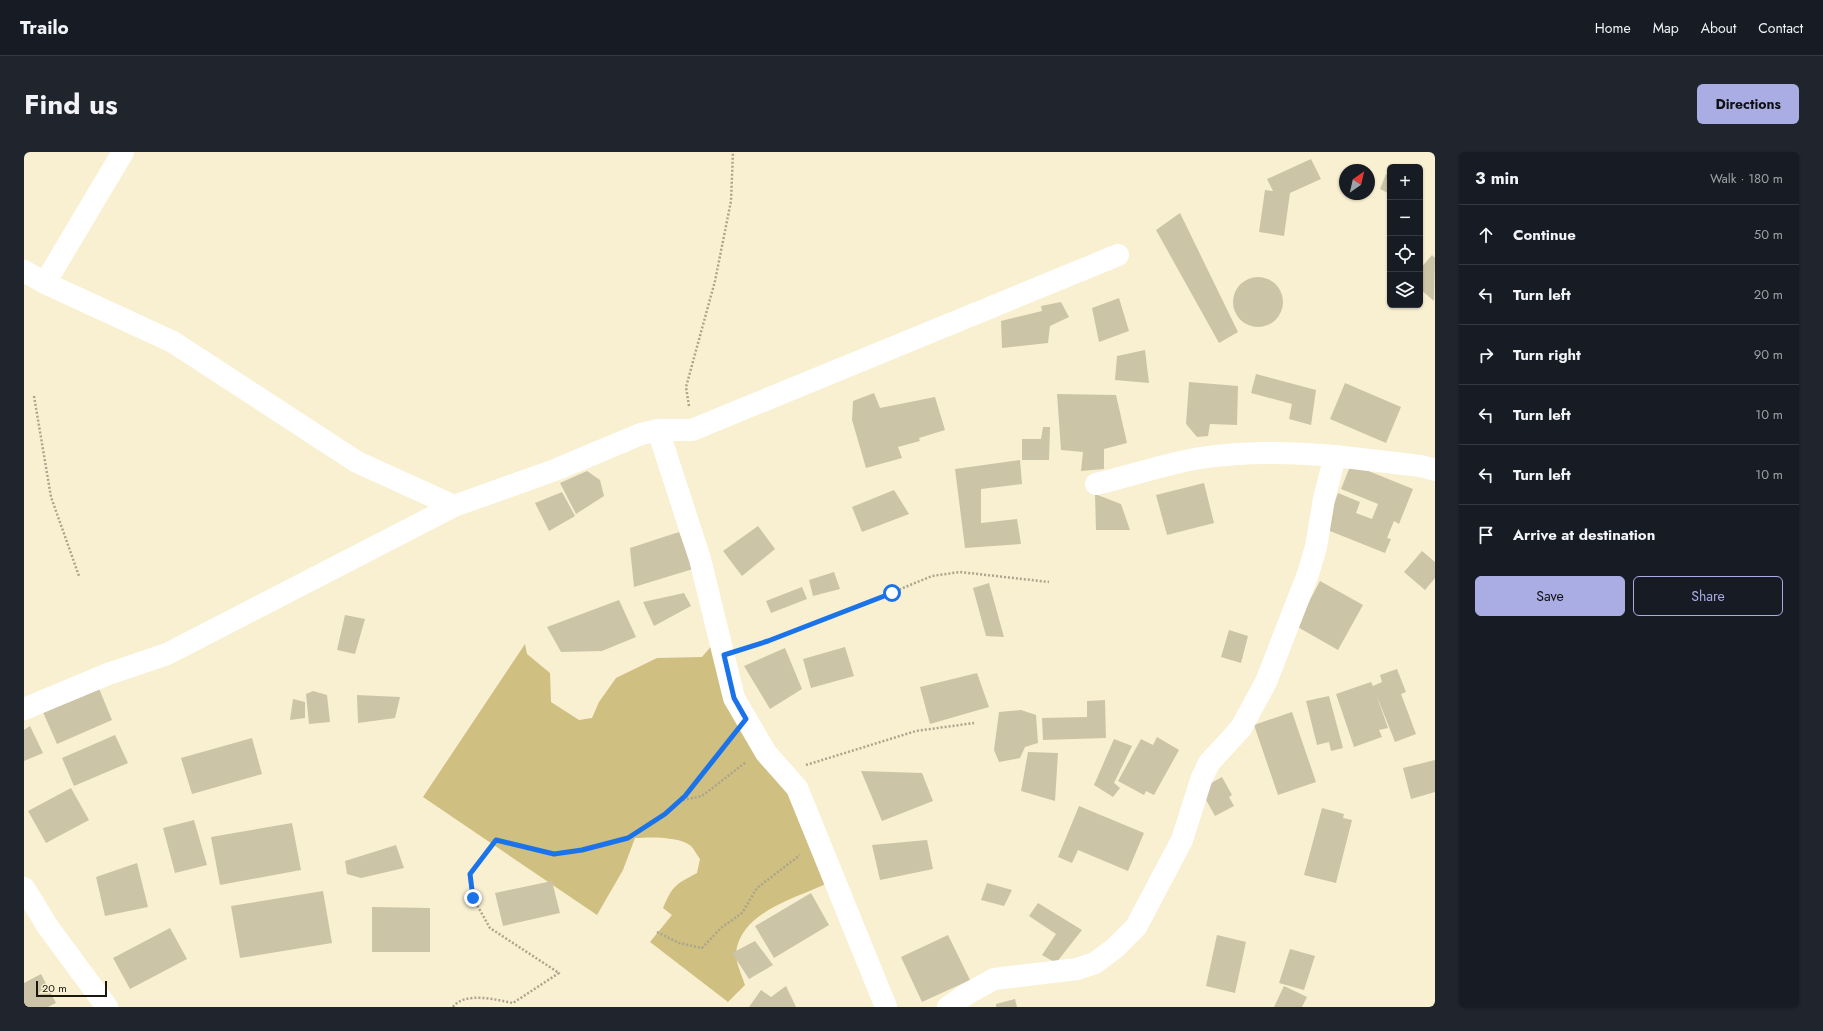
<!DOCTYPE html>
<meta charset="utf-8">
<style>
:root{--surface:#171b24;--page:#20242c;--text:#f1f3f6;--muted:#9ea1a6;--line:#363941;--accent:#a9ade4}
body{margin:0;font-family:Jost,sans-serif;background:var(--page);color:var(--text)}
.controls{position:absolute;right:12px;top:12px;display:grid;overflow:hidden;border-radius:6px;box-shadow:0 1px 3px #0004}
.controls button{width:36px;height:36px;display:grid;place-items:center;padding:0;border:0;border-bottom:1px solid var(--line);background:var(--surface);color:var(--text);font:20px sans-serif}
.compass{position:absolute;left:1315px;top:12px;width:36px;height:36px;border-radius:50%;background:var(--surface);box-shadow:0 1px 3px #0004;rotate:34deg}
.scale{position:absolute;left:12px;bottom:10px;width:71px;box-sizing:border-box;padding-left:4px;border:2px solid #1a170c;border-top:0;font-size:11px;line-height:14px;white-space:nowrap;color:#1a170c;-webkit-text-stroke:3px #f8f0d1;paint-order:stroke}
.stop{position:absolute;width:12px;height:12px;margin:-9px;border:3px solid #1a73e8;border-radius:50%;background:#fff}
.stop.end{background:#1a73e8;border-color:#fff;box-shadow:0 1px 4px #0008}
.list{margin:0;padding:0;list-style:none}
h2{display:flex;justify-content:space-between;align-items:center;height:52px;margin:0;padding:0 16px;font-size:17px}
h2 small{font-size:13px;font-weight:400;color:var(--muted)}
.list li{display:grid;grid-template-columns:26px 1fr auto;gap:12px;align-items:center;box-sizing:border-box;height:60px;padding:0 16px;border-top:1px solid var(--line)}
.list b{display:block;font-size:15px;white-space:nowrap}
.list em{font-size:13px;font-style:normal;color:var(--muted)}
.actions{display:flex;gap:8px;padding:12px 16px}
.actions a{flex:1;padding:9px 0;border:1px solid var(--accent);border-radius:6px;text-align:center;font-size:14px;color:var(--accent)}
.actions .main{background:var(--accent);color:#111}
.icon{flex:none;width:22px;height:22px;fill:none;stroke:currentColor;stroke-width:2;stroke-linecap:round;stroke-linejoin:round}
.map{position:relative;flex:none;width:1411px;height:855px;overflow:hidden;border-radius:6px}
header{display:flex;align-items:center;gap:24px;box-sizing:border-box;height:56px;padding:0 20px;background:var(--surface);border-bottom:1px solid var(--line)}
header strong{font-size:19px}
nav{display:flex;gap:22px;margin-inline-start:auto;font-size:14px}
.intro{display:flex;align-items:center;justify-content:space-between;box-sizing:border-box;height:96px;padding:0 24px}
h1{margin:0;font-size:28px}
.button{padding:10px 18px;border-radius:6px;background:var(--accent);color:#111;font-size:14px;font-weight:700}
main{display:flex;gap:24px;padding:0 24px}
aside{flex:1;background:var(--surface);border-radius:6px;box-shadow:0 1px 3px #0004}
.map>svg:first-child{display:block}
.green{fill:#cfbf80}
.building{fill:#ccc4a6}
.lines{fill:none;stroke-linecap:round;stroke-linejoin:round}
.path{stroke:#aba58d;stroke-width:2.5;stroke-dasharray:2 2;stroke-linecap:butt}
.minor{stroke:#fff;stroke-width:22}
.route{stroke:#1a73e8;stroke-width:5}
</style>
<header>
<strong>Trailo</strong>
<nav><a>Home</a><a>Map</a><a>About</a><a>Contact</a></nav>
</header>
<div class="intro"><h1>Find us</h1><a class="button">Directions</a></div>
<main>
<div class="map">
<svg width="1411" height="855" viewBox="0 0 1411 855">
<rect width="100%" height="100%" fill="#f8f0d1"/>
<path class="green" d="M696,484l14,62 63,90 33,94c-32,16 -88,28 -94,70 -1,9 6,24 9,33l-17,17 -78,-60 22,-27 -9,-7c10,-23 12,-23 34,-35l3,-14c-3,-4 -6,-10 -9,-13 -11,-10 -43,-9 -56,-8l-12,32 -26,45 -174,-118 102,-153 2,10 23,19 1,29 28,18 13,-2 7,-16 17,-24 41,-20 45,-1z"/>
<path class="building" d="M1287,7l10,20 -31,14 -6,43 -25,-4 6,-42 8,1 -6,-12z
M1362,22l4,2v18l-10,-5z
M1156,61l58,119 -19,11 -63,-113z
M1408,103l3,3 -1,43 -14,-12v-20z
M1209 150a25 25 0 1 1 50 0a25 25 0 1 1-50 0Z
M1095,146l10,33 -30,11 -7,-34z
M1037,150l8,15 -19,9 -2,17 -46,5 -1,-27 41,-10 -1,-5z
M1121,198l4,33 -34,-3 2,-24z
M1232,222l60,16 -5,35 -22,-6 3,-15 -41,-11z
M1165,230l49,4 -1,39 -27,-1 -2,12 -11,1 -11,-13z
M1321,231l56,24 -15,36 -56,-24z
M850,241l6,15 55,-11 10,33 -26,8 1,3 -22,6 4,11 -36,10 -14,-48 1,-19z
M1033,242l59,1 11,48 -23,6v20l-23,2 2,-19 -22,-2z
M1019,275h7l-1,33h-27v-21h19z
M996,308l2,24 -41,5v34l36,-4 4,25 -56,4 -10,-79z
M1327,312l62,25 -14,35 -5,-3 -7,17 4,1 -6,14 -60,-24 13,-36 22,9 -4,11 16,6 6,-15 -37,-15z
M563,319l13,9 4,16 -28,18 -16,-31z
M1180,331l10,40 -47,12 -11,-40z
M870,338l15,24 -47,18 -10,-25z
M538,340l13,24 -26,15 -14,-28z
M1071,342l26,10 9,26h-34z
M734,374l17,23 -33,27 -19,-25z
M655,380l14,37 -59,18 -4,-39z
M1398,399l13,11v16l-10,12 -21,-18z
M810,420l6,17 -27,7 -4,-16z
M1296,429l43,24 -25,45 -42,-24z
M965,431l15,54 -18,-1 -13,-48z
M778,435l5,12 -36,14 -5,-12z
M660,441l7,13 -37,20 -11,-24z
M595,448l17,37 -34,14 -41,1 -14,-25z
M321,463l20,4 -10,35 -18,-4z
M1205,478l19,6 -7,27 -20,-6z
M821,495l9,29 -43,12 -8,-29z
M761,496l17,41 -32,20 -26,-43z
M1373,517l9,23 -5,2 15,40 -21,8 -19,-48 12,34 -9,2 3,7 -28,10 -18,-53 35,-12 2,4 9,-4 -2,-7z
M953,521l12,34 -59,17 -10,-37z
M74,534l14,34 -55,24 -15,-34z
M289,539l14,4 3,27 -21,2 -3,-30z
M333,543l43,2 -5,21 -37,5z
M1305,544l14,52 -12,3 -2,-9 -12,3 -11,-44z
M269,547l12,3v16l-15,2z
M1081,548l1,38 -63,2 -1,-22 45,-1v-16z
M997,558l15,5 2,28 -13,4 -5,11 -21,4 -5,-12 5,-38z
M1268,560l24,70 -38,13 -24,-70z
M6,574l13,27 -19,8v-31z
M91,583l13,28 -54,23 -12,-28z
M1133,585l22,13 -25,45 -8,-4 -2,4 -26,-14 23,-42 12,6z
M228,586l10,36 -70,20 -11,-36z
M1090,587l18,7 -18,37 6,5 -7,9 -19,-12z
M1004,600l30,1 -3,48 -34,-10z
M1411,608v32l-24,7 -8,-31z
M837,619l61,2 11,28 -51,20z
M1198,625l10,18 -3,2 5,9 -19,10 -15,-27z
M47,636l18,32 -43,23 -18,-32z
M1055,654l65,27 -16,38 -50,-21 -6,13 -14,-6z
M1298,656l22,6 -1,4 9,2 -16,63 -32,-8z
M170,668l13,45 -32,8 -12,-45z
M268,671l9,47 -81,15 -9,-48z
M903,688l6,29 -53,11 -8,-35z
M372,693l8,23 -43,10 -14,-4 -2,-13z
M113,711l11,44 -43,9 -9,-39z
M528,729l8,32 -57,13 -8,-33z
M963,731l25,7 -8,16 -23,-6z
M299,739l9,52 -92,15 -9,-52z
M787,741l18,32 -55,33 -19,-32z
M1014,751l44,27 -26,33 -14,-8 14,-21 -27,-18z
M348,755l58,1v44h-58z
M146,776l17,31 -57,30 -17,-31z
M924,783l22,45 -48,22 -21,-45z
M1193,783l29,7 -11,51 -29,-7z
M731,789l18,24 -24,14 -17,-26z
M1266,797l25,7 -11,34 -25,-7z
M17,822l15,29 -8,4h-24v-24z
M762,834l10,21h-47l12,-17 10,7z
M1260,834l23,11 -5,10h-28z
M991,847l2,8h-21v-3z"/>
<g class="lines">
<path class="path" d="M10,244l17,101 28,79
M665,254l-3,-19 29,-106 16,-80 2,-49
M722,496l99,-36 87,-36 28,-4 89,10
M782,613l110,-34 58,-8
M655,649l23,-5 44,-34
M633,780l22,11 23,5 19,-20 21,-15 15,-25 43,-33
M429,855c12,-16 44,-7 60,-4l46,-30 -69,-45 -17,-30 -3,-25 26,-33 58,14 28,-4 45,-12 38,-24 20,-18 46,-58"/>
<path class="minor" d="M0,119l21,12 128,59 184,120 97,44
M21,131l78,-131
M634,278l42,129 34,139 32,55 31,35 89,219
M1072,332c34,-8 69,-20 104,-26 45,-7 91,-6 135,-2
M0,557l84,-35 59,-20 287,-148 101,-36 86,-36 17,-4h34l426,-175
M0,736l24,39 59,80
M924,855l19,-13 27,-15 83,-10 18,-6 20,-15 21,-21 46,-87 19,-60 8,-17 32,-35 25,-46 42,-108 8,-27 8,-48 11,-43 86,10 14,4"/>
</g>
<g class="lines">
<path class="route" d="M449,746l-3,-24 26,-34 58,14 28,-4 46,-12 37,-24 20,-18 61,-77 -12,-21 -10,-43 44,-14 124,-48"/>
</g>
</svg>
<div class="controls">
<button>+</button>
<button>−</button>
<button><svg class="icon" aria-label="locate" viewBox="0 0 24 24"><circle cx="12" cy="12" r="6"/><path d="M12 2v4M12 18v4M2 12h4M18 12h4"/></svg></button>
<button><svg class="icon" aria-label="layers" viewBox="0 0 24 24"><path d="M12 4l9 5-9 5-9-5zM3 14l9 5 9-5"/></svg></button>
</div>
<svg class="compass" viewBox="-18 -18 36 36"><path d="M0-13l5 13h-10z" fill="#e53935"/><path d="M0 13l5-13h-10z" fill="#9ea1a6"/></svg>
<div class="scale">20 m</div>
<div class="stop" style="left:868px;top:441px"></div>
<div class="stop end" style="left:449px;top:746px"></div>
</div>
<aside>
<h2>3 min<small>Walk · 180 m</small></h2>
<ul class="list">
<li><svg class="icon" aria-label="ahead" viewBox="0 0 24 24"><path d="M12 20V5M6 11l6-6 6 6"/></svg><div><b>Continue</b></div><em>50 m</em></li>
<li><svg class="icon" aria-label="left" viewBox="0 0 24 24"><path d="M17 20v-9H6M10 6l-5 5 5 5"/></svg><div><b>Turn left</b></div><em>20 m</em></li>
<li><svg class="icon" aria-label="right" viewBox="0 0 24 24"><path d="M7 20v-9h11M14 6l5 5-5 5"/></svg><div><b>Turn right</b></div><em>90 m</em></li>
<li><svg class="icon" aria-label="left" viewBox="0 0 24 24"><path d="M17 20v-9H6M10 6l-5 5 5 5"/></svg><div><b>Turn left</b></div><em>10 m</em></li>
<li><svg class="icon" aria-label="left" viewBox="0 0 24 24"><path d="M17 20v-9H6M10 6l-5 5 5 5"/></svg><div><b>Turn left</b></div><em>10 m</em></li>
<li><svg class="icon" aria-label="arrive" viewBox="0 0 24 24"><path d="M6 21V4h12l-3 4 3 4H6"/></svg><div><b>Arrive at destination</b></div></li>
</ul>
<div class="actions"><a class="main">Save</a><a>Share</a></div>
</aside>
</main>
